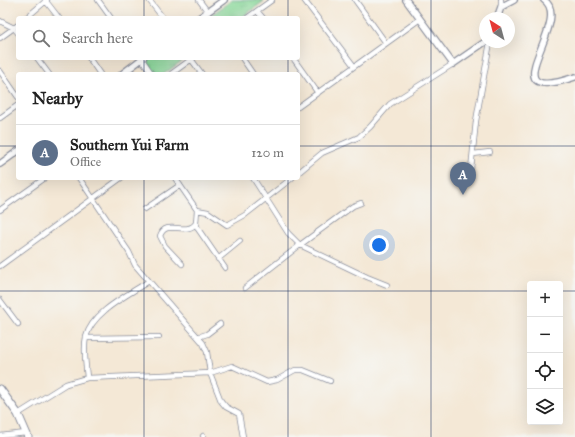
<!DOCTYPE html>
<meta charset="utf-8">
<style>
:root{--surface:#fff;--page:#f2f2f2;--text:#222;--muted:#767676;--line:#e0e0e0;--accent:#ea580c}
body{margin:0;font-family:"IM FELL Great Primer",serif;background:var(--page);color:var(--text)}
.controls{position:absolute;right:12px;bottom:12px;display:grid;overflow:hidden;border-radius:4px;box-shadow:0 4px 16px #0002}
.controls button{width:36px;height:36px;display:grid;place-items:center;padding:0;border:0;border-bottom:1px solid var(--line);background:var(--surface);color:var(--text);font:20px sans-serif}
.compass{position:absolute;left:479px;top:12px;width:36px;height:36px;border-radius:50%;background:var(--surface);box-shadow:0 4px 16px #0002;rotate:324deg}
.you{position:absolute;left:379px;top:245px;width:14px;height:14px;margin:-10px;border:3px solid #fff;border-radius:50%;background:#1a73e8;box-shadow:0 0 0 6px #1a73e833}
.badge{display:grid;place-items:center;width:26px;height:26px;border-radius:50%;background:var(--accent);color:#fff;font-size:13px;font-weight:700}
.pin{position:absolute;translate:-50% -33px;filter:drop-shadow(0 1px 2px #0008)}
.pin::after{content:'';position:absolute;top:21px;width:14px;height:12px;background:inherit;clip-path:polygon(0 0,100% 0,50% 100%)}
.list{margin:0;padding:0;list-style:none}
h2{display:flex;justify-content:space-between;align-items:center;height:52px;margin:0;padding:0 16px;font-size:17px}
h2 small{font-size:13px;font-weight:400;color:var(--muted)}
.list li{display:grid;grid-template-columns:26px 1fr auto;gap:12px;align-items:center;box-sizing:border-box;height:56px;padding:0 16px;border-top:1px solid var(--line)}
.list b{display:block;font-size:15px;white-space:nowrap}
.list p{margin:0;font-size:13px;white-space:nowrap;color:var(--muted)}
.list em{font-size:13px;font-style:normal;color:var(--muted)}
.icon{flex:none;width:22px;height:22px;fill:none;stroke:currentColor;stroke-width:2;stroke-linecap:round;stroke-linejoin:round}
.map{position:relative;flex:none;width:575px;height:437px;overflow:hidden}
.search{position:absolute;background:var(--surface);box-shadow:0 4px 16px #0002;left:16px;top:16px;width:284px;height:44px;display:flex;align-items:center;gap:10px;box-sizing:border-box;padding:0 14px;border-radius:4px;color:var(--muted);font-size:15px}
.panel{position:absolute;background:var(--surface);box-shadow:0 4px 16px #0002;left:16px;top:72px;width:284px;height:108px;border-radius:4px}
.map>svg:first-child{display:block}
.park{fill:url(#park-tufts);stroke:#50837a}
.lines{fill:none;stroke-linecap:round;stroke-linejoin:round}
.minor-casing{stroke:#888c9a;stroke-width:6}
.tertiary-casing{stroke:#888c9a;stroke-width:8}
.trunk-casing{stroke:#888c9a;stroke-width:9}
.minor{stroke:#fff;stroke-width:4.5}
.tertiary{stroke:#fff;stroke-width:5.5}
.trunk{stroke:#fff;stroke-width:7}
.grid{fill:none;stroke:#1b2f5e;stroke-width:1;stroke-opacity:0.55}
</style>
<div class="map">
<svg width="575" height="437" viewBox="0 0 575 437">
<defs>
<pattern id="park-tufts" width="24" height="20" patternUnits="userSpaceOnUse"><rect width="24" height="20" fill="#86d797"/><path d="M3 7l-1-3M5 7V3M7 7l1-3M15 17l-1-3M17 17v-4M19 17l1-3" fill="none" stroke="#73b985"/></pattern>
</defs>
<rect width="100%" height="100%" fill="#f6f6f2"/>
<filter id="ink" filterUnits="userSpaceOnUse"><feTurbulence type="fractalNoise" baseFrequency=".025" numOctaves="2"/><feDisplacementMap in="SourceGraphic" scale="8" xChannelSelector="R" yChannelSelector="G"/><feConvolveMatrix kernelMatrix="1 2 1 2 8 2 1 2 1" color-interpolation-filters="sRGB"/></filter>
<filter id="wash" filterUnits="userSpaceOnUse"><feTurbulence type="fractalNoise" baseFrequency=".012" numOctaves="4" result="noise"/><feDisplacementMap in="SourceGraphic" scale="16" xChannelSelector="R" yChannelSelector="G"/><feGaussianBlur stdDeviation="0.9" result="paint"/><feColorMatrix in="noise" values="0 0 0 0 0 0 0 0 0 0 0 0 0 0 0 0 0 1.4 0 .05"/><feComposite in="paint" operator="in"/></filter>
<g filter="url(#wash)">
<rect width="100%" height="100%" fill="#f4e8d6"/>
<path class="park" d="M232,0h31l1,1 -23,17h-34z
M151,58h35l-22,16h-11l-8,-12z"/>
</g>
<g filter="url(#ink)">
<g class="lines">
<defs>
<path id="minor" d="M45,0l14,18
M98,0l13,18
M149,0l14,18
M199,0l9,12
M304,0l50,66
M355,0l31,43
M501,7v-7
M257,11l6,7
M26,18l21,-18
M247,18l25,-18
M0,21l14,7 4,5
M0,38l18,-13
M37,58l12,16
M89,58l11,16
M141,58l11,16
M242,58l11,16
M293,58l25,35
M191,59l11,15
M0,71l18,26
M171,74l22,-16
M298,107l122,-88
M0,118l18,-13
M473,154l17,-2
M471,169l5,-48 14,-79
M298,173l24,-20 37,-16 11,-10 20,-23 63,-40
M79,178l50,74 6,13 68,78 4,9 3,21 11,28 5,6 13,7 4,23
M175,178l22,32
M253,178l35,55 12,12 67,32 20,8
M145,209l35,-24
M0,210l45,-32
M197,210l11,2 19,13 18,-10 47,-37
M197,210l-1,13 2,6 27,39
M218,259l22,-18
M182,264l-17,-18 -5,-10c6,-18 27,1 36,-13
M0,266l121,-88
M245,288l55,-43 53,-39 8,-3
M0,300l18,24
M198,337l9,-3 13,-10
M86,338l73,-1
M87,378c-1,-13 -4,-28 -1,-41 6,-25 42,-42 63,-56
M18,414l48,-30 21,-6 123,-5 22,-7 35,16 10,-2 18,-10h8l27,11
M0,436l26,-3
M203,436l1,1"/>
<path id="tertiary" d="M406,0l47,64 32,-22
M544,0c31,21 -59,107 31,77
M199,18l25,-18
M497,18l4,-11 13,-7
M122,74l21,-16
M0,164l18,-13"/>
<path id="trunk" d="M0,389l18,25 10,23"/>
</defs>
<use href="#minor" class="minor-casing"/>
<use href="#tertiary" class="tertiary-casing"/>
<use href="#trunk" class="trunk-casing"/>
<use href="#minor" class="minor"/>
<use href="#tertiary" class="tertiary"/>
<use href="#trunk" class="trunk"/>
</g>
</g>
<path class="grid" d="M144,0v18M288,0v18M431,0v437M144,58v16M288,58v16M0,146h18M298,146h277M144,178v259M288,178v259M0,291h530M560,291h15"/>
</svg>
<div class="controls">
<button>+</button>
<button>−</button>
<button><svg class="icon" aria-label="locate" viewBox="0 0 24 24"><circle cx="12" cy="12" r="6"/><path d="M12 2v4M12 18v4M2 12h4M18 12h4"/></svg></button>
<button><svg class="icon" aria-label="layers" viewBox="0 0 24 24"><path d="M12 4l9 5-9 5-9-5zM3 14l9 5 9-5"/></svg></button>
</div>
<svg class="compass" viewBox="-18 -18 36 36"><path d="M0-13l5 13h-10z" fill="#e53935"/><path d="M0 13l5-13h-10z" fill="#767676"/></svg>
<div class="you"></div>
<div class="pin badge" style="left:463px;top:195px;background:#5c6f8a">A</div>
<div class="search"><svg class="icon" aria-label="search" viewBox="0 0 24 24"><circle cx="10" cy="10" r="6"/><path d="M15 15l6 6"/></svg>Search here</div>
<section class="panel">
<h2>Nearby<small></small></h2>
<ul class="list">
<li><span class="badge" style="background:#5c6f8a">A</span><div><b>Southern Yui Farm</b><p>Office</p></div><em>120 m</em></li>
</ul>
</section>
</div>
